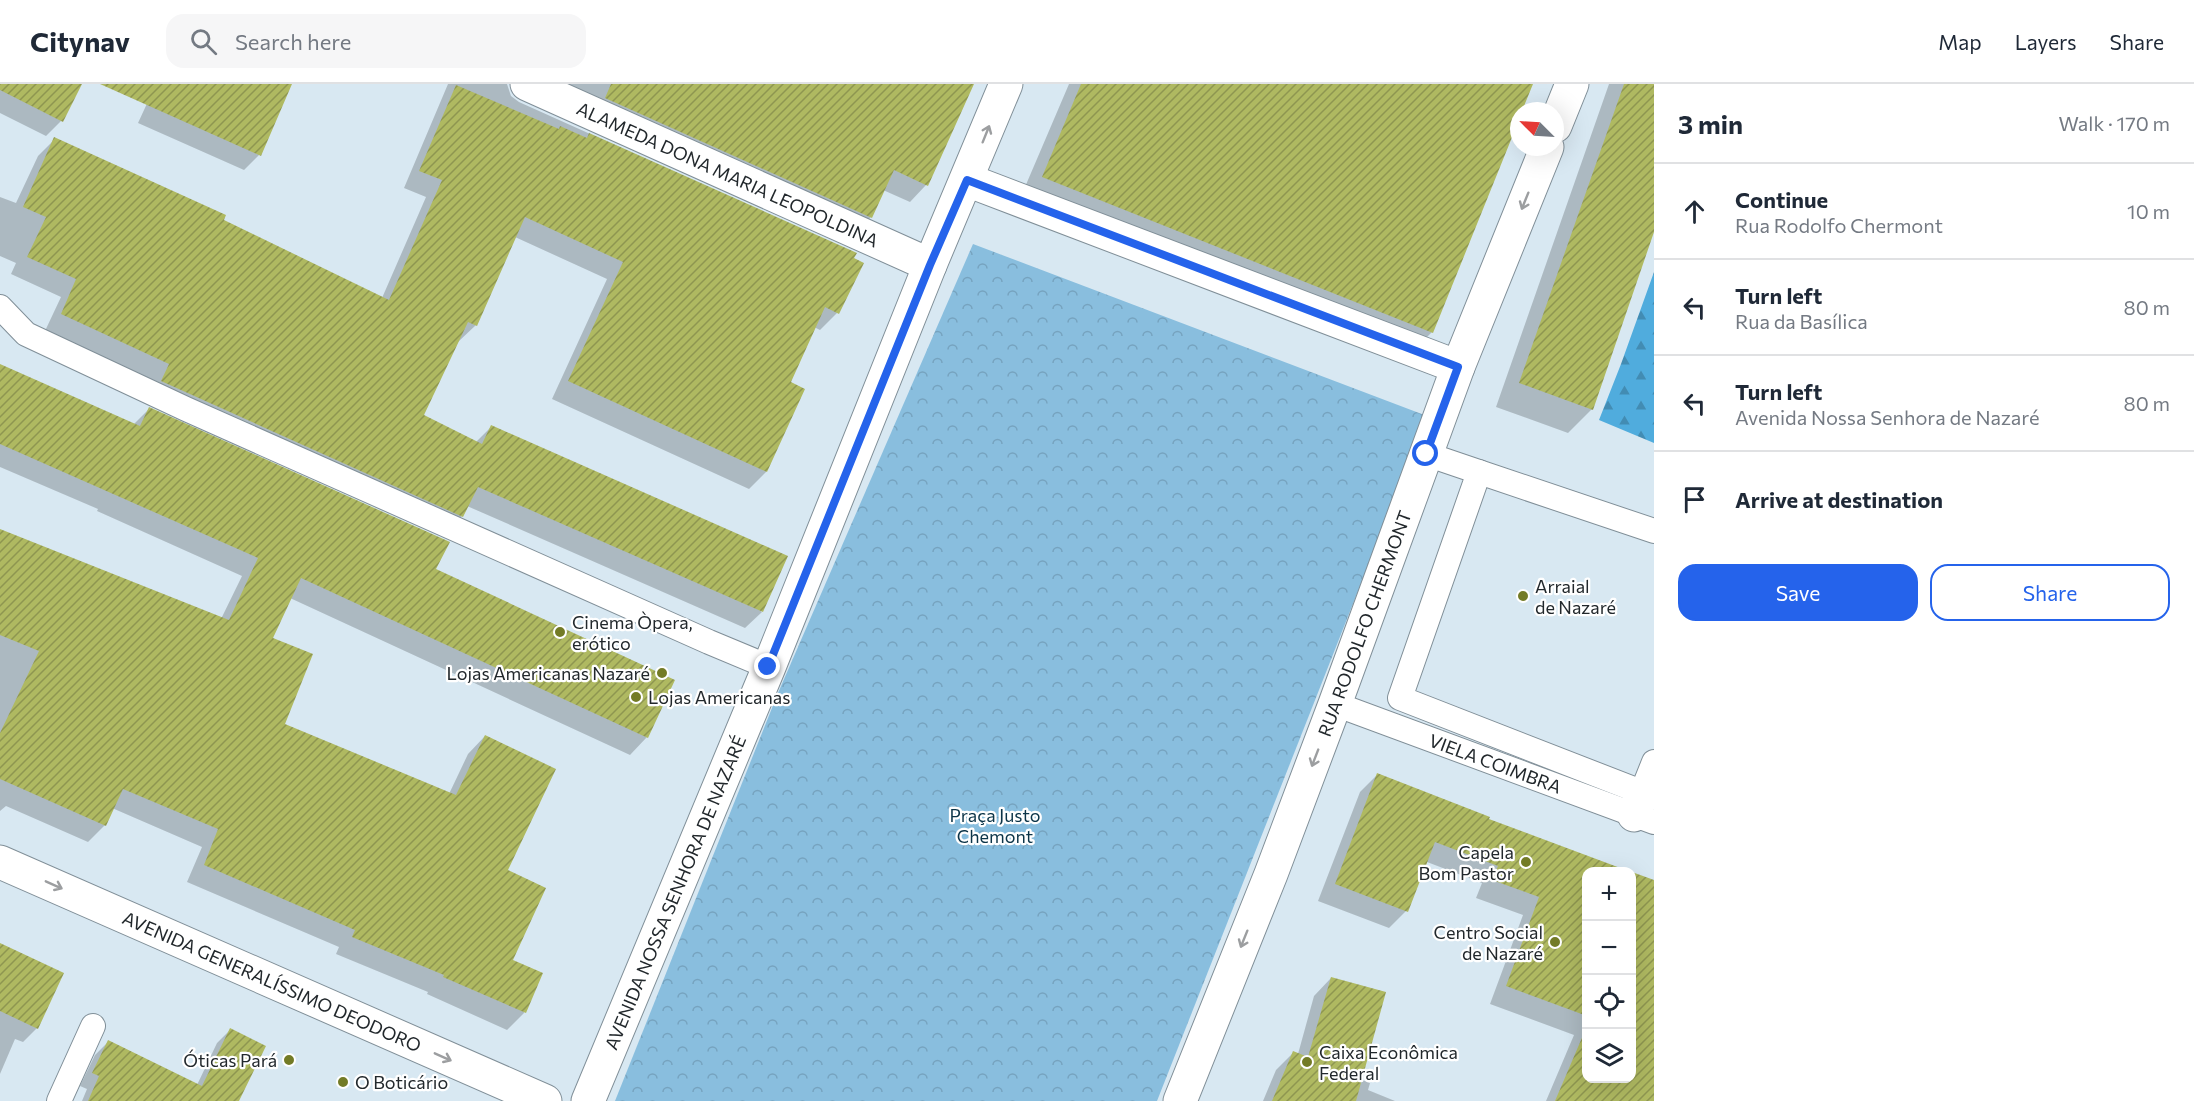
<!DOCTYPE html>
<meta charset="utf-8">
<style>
:root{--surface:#fff;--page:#f6f6f7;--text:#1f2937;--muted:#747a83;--line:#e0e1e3;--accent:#2563eb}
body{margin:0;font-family:Commissioner,sans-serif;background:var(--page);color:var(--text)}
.controls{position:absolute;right:18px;bottom:18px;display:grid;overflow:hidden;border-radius:12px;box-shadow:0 6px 24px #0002}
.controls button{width:54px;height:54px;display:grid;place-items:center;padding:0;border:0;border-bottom:2px solid var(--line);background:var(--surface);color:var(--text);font:30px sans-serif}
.compass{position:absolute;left:1510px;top:18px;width:54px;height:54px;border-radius:50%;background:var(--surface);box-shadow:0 6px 24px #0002;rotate:294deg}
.stop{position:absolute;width:18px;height:18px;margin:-14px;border:4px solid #2563eb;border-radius:50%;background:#fff}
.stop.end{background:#2563eb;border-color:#fff;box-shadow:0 2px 6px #0008}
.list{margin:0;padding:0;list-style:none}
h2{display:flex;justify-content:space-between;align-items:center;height:78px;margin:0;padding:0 24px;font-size:26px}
h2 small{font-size:20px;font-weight:400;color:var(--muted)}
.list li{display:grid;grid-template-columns:39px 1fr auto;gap:18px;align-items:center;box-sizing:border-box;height:96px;padding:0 24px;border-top:2px solid var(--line)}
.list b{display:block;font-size:22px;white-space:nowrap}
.list p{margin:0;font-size:20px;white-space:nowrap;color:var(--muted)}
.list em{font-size:20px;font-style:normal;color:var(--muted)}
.actions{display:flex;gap:12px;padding:18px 24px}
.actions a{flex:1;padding:14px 0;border:2px solid var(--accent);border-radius:18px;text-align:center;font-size:21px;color:var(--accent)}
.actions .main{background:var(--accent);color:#fff}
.icon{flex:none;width:33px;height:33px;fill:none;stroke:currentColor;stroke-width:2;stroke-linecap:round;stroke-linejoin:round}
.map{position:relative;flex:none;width:1654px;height:1017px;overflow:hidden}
header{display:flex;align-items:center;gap:36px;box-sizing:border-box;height:84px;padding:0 30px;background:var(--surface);border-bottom:2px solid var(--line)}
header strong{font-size:28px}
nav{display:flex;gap:33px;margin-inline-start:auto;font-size:21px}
.search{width:420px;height:54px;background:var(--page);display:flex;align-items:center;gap:15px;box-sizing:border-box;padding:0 21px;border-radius:18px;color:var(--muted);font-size:22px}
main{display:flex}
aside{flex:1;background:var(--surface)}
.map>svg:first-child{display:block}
.forest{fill:url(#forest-firs)}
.park{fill:url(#park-crowns)}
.shadow{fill:#0003}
.building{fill:url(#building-hatch)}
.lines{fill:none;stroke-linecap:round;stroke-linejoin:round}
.lane-casing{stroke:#808f98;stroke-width:26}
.street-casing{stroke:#808f98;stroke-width:35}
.secondary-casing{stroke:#808f98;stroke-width:35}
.primary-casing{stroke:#808f98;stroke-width:35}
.lane{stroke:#fff;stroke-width:24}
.street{stroke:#fff;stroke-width:33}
.secondary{stroke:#fff;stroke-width:33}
.primary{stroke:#fff;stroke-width:33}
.oneway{stroke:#9c9ea0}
.route{stroke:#2563eb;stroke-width:8}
.poi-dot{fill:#737b26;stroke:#fff;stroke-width:2}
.labels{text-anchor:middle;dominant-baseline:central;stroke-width:4.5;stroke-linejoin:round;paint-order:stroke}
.street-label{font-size:18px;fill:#22282c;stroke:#fff}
.poi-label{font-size:18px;fill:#22282c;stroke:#fff;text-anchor:start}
.park-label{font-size:18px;fill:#0b3448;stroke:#fff}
</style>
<header>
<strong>Citynav</strong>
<div class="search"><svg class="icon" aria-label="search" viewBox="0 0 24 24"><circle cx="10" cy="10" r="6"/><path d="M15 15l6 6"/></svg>Search here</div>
<nav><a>Map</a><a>Layers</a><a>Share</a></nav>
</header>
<main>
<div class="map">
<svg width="1654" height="1017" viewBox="0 0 1654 1017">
<defs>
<pattern id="forest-firs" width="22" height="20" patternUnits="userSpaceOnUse" patternTransform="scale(1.5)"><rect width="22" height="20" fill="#50acdd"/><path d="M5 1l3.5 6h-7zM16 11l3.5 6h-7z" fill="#428cb3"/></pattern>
<pattern id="park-crowns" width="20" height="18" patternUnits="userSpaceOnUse" patternTransform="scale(1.5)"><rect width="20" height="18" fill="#89bede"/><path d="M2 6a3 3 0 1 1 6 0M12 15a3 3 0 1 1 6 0" fill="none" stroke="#76a3bf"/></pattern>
<pattern id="building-hatch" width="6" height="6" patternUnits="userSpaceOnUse" patternTransform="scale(1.5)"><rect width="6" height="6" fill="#afb961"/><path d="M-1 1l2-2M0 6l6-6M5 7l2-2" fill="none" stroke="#8e9650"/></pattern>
</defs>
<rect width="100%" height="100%" fill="#d8e8f2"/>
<path class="forest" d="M1654,188v171l-55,-23 22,-56z"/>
<path class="park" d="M973,160l454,172 -270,685h-542l163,-408z"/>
<path class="shadow" d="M0,0h81l-20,37 -15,15 -46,-23z
M156,0h134l-31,71 -15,15 -106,-47z
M448,0h59l4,12 8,6 336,151 -18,60 -17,17 -6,-3 -25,56 14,7 -37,82 -17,17 -197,-90 55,-120 -92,-42 -39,88 -18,17 -36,73 54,27 15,-15 271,185 -17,16 -278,-122 -5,10 -17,17 -400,-202 16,-34 -50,-23 5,-11 -16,-7v-59l16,6 22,-47 17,-17 327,159 44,-101 -22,-9z
M519,0h439l12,5 -44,96 -16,17 -27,-12 -12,27 -17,17z
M1069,0h463l-11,27h-2v5l-87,216 -24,24 -389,-155z
M1609,0h45v144l-62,181 -24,24 -72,-26z
M0,281l133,60 16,-16 285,160 213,168 -17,18 -340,-157 -19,41 12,86 166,69 19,-40 17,-18 21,135 5,90 30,13 -17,39 -17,17 -80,-36 1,-2 -92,-38 3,-7 -152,-65 15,-35 -90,-39 -7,17 -17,17 -82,-36 -6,5v-281l221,89 21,-43 -145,-65 1,-2 -98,-42z
M1377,691l110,45 99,52v206h46v-204l22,8v219h-108l28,-66 -84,-31 33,-89 -47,-17 6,-15 -55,-21 -21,49 -17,17 -71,-27 42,-109z
M0,865l37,79 -14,14 -8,-3 -15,35z
M1331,894l29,101 10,4 -2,7 27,11h-132l13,-31 17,-17 5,1 16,-58z
M230,946l8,71h-156l5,-12 -7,-3 15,-31 13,-13 89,43 20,-42z"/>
<path class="building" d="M0,0h82l-19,38 -63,-32z
M100,0h192l-31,72z
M611,0h363l-46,102 -34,-16 -22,48 -267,-120z
M1081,0h452l-11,27h-3v9l-86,213 -391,-156z
M1624,0h30v148l-61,178 -74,-27z
M456,1l103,44 1,-3 27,12 2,-5 268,120 -3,5 10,5 -25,51 -14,-7 -34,75 14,7 -38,83 -199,-91 55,-119 -98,-45 -48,109 -9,-4 -44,93 58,29 9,-19 297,131 -25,56 -285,-125 -15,30 -302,-136 8,-17 -108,-50 15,-35 -49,-22 19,-40 -23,-10 31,-70 172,78 -2,5 165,80 53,-120 -23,-9z
M0,280l140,62 9,-19 301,135 -14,27 239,111 -27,58 -347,-160 -28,60 40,16 -28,70 171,71 29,-60 71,34 -48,101 38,18 -33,72 30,13 -17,40 -83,-36 1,-2 -92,-38 3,-7 -151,-65 14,-36 -95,-40 -17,37 -106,-47v-46l39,-82 -39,-16v-106l229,91 29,-62 -258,-114z
M1377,689l113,44 -1,2 142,53h-44v144l-81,-30 33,-89 -47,-17 6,-14 -63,-24 -27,70 -73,-28z
M1632,788l22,8v221h-99l32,-75v52h45z
M0,859l64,30 -26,56 -38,-18z
M1331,893l55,15 -30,109h-84l21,-50 15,6z
M230,944l36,18 -27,55h-151l11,-25 -7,-3 16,-33 94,46z"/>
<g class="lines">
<defs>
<g id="lane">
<path d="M0,223l26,27 160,75 523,233 60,25"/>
<path d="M1426,370l53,18 -79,226 254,99"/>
<path d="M1479,388l175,59"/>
<path id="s1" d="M1335,620l319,118"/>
<path d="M1642,708l12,-30"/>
<path d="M59,1017l34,-75"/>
</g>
<g id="street">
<path id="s2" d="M527,0l403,181"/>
<path d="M1555,42l17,-42"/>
<path d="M967,96l491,187"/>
<path d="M1634,731l8,-23"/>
<path id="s3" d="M1180,1017l91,-227 64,-170 123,-337 89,-220"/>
</g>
<g id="secondary">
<path id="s4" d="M0,778l545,239"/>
</g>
<g id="primary">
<path id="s5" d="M588,1017l181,-434 161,-402 76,-181"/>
</g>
</defs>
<use href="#lane" class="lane-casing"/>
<use href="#street" class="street-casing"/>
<use href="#secondary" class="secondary-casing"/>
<use href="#primary" class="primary-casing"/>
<use href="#lane" class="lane"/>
<use href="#street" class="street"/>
<use href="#secondary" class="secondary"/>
<use href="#primary" class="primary"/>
</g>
<defs><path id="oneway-shaft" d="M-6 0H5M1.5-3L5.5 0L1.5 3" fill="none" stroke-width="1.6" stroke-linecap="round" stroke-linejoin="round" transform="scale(1.5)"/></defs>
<g class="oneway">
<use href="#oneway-shaft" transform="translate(986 50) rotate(-68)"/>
<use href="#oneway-shaft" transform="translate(1525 117) rotate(112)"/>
<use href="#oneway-shaft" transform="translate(1315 674) rotate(111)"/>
<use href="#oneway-shaft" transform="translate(54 801) rotate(24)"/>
<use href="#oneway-shaft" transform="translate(1244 855) rotate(112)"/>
<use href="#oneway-shaft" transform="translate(443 973) rotate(24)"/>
</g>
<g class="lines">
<path class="route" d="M768,583l162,-402 37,-85 491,187 -32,87"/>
</g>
<g class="poi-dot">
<circle cx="1523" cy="512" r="6"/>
<circle cx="560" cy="548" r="6"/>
<circle cx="662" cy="589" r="6"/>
<circle cx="636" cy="613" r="6"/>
<circle cx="1526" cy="778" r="6"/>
<circle cx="1555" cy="858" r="6"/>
<circle cx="289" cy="976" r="6"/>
<circle cx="1307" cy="978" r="6"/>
<circle cx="343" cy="998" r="6"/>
</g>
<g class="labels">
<g class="street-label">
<text stroke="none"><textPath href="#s2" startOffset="220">ALAMEDA DONA MARIA LEOPOLDINA</textPath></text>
<text stroke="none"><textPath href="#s3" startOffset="512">RUA RODOLFO CHERMONT</textPath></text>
<text stroke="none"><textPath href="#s1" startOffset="171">VIELA COIMBRA</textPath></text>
<text stroke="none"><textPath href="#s5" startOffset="226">AVENIDA NOSSA SENHORA DE NAZARÉ</textPath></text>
<text stroke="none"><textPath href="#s4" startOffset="297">AVENIDA GENERALÍSSIMO DEODORO</textPath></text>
</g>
<g class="poi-label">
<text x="1535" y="502">Arraial<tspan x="1535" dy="21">de Nazaré</tspan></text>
<text x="572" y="538">Cinema Òpera,<tspan x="572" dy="21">erótico</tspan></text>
<text x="650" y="589" text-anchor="end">Lojas Americanas Nazaré</text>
<text x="648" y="613">Lojas Americanas</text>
<text x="1514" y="768" text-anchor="end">Capela<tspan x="1514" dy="21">Bom Pastor</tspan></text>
<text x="1543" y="848" text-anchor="end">Centro Social<tspan x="1543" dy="21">de Nazaré</tspan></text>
<text x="1319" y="968">Caixa Econômica<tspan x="1319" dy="21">Federal</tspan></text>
<text x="277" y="976" text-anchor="end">Óticas Pará</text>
<text x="355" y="998">O Boticário</text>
</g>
<g class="park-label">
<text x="995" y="731">Praça Justo<tspan x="995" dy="21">Chemont</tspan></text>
</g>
</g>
</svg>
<div class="controls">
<button>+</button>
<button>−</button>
<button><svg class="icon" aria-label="locate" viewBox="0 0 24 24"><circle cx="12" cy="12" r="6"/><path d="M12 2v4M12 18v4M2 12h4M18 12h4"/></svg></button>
<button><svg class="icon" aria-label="layers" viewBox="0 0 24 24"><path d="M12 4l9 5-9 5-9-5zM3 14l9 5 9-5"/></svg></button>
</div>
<svg class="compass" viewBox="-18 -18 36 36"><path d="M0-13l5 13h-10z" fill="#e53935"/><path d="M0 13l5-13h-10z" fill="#747a83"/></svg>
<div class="stop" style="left:1426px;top:370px"></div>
<div class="stop end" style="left:768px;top:583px"></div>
</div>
<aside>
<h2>3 min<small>Walk · 170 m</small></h2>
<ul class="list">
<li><svg class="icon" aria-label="ahead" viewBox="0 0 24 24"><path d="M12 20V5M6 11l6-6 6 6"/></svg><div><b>Continue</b><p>Rua Rodolfo Chermont</p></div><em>10 m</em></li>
<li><svg class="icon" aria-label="left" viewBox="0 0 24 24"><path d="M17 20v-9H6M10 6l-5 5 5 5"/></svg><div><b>Turn left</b><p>Rua da Basílica</p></div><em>80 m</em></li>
<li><svg class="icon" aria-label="left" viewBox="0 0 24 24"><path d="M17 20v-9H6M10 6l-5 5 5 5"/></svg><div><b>Turn left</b><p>Avenida Nossa Senhora de Nazaré</p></div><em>80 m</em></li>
<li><svg class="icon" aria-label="arrive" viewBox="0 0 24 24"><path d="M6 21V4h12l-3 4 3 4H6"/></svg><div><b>Arrive at destination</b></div></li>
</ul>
<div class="actions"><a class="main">Save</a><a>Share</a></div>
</aside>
</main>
